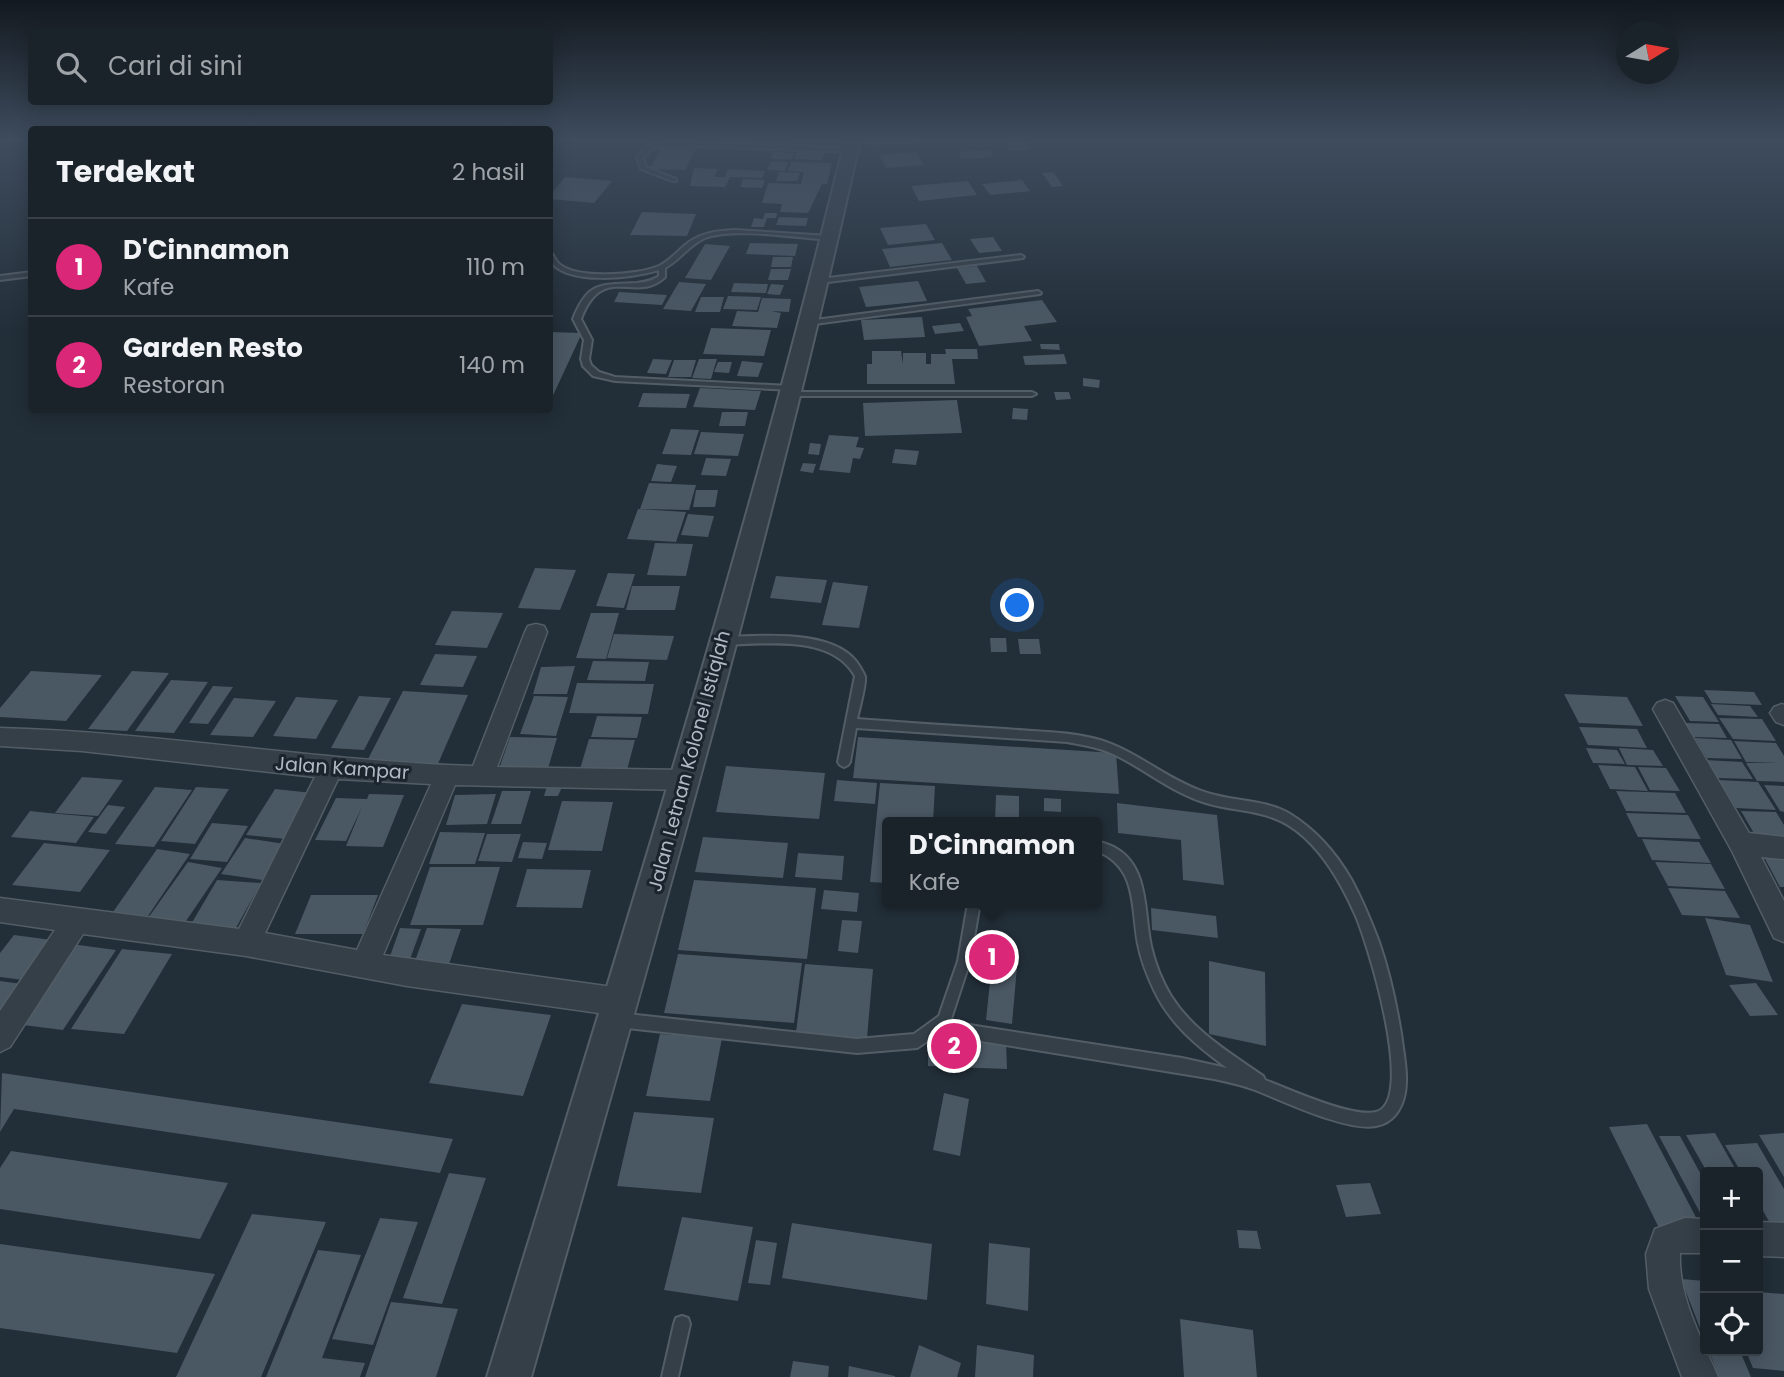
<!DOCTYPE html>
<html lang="id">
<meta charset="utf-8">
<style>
:root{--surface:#1a222a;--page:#272f36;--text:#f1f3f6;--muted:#9fa4a8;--line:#383f47;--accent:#db2777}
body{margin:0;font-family:Poppins,sans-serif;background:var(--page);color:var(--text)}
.controls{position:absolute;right:21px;bottom:21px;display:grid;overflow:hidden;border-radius:7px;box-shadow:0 4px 18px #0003}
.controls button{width:63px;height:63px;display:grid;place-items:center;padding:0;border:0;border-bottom:2px solid var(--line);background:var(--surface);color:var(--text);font:35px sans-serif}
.compass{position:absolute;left:1616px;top:21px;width:63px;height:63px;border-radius:50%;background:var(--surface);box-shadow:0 4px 18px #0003;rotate:79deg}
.you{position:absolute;left:1018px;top:606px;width:24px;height:24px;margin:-18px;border:5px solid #fff;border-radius:50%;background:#1a73e8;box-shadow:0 0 0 10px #1a73e833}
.badge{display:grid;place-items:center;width:46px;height:46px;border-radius:50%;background:var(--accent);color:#fff;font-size:23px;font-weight:700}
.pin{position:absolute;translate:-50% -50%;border:4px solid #fff;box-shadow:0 2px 7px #0006}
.popup{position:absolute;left:882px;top:817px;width:220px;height:91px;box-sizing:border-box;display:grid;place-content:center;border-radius:7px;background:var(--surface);filter:drop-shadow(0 2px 5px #0005);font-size:23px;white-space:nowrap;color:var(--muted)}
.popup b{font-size:26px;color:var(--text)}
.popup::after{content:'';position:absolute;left:50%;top:100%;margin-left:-14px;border:14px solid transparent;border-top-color:var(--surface)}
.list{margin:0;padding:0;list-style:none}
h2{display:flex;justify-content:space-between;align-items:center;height:91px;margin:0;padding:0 28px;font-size:30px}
h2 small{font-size:23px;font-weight:400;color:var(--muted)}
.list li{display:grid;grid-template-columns:46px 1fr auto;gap:21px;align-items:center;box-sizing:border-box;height:98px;padding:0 28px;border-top:2px solid var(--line)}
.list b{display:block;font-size:26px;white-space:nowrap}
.list p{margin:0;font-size:23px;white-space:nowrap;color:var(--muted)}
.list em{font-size:23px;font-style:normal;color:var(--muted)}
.icon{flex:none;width:38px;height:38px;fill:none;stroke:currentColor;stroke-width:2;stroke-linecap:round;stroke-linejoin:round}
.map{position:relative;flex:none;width:1784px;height:1377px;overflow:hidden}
.search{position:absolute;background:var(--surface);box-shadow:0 4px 18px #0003;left:28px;top:28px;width:525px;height:77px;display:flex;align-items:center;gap:18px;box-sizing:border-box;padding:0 24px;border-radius:7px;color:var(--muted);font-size:26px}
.panel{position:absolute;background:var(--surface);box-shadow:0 4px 18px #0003;left:28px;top:126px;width:525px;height:287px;border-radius:7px}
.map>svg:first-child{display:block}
.building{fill:#4a5864}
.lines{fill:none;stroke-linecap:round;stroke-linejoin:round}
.service-casing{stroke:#535d66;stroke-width:4}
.minor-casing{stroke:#535d66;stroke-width:3}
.tertiary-casing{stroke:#535d66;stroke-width:4}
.service{fill:#353f48;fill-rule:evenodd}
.minor{fill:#353f48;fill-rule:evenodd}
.tertiary{fill:#353f48;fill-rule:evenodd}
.labels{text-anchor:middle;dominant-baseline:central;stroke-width:6;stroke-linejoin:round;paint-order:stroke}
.street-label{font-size:19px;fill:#b0bac5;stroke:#1b242d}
</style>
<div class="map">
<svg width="1784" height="1377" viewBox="0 0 1784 1377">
<rect width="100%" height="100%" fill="#222e38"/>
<path class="building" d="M866,140h54l1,3 -53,3z
M1005,140h21l5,10 -22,1z
M662,147l34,1 -11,22 -35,-1z
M990,150l3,7 -31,2 -4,-7z
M797,151l27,1 -2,8 -28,-1z
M773,152l21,1 -2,6h-21z
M916,152l8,13 -38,3 -7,-13z
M771,161l17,1 -3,9 -18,-1z
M791,162l41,1 -5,21h-5l-14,29 -28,-1 2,-8 -20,-1 6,-20 33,1 3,-12 -16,-1z
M694,168l24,1 -4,8h11l3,-8 37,2 -3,7 -32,-1 -5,10 -35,-1z
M779,172l21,1 -3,8h-21z
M1053,172l10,14 -11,1 -10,-14z
M565,177l47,4 -18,22 -44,-4v-4z
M743,179l22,1 -3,8 -22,-1z
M1022,180l8,11 -40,4 -8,-11z
M968,181l9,14 -58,6 -8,-15z
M642,212l54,2 -9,22 -57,-1z
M765,213h12l-1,5h-9l-3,9h-13l3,-9 9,1z
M779,217l29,1 -2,8 -30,-1z
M926,224l9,16 -47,5 -8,-17z
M993,237l9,14 -23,2 -9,-14z
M750,243l48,1 -3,12 -49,-2z
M942,243l10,17 -62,7 -8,-18z
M705,244l25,2 -19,34 -26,-2z
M773,257h20l-2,10h-20z
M977,266l9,16 -20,2 -9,-16z
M771,269h20l-3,11h-20z
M918,281l9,20 -61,6 -7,-20z
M679,282l27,2 -15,27 -28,-2z
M734,283l34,1 -2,9 -35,-1z
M771,284l13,1 -4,10 -13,-1z
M619,292l48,3 -5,10 -48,-3z
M728,296l33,1 -4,13 -34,-1z
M701,297h23l-4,15h-25z
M762,298l29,1 -2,13 -18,-1 10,2 -4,15 -45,-2 5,-15 21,1z
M1042,300l15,22 -33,4 8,15 -53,5 -13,-29 6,-1 -4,-7z
M922,317l3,20 -61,3 -3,-20z
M960,323l4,8 -29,3 -3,-8z
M711,328l60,2 -7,26 -61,-2z
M550,332l32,1 -32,69z
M1040,344h19l1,6 -19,-1z
M945,349h32l1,10h-26l3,25h-88v-20h5v-13h29l2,13v-11h23v11h5v-10h15z
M1064,354l3,10 -42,1 -2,-9z
M653,359l19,1 -6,14 -19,-1z
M699,359h18l-6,20 -19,-1z
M674,360h22l-5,17h-23z
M742,361l21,2 -5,14 -21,-1z
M718,362h14l-3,11 -15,-1z
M1083,378l17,2 -1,8 -16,-2z
M700,388l61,3 -6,19 -62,-3z
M1054,392h15l2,7 -15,1z
M643,393l47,1 -4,14 -48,-1z
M957,400l5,33 -97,3 -2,-33z
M1013,408l15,1 -1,11 -15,-1z
M722,412h26l-3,14h-26z
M671,429l28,1 -8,25 -29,-1z
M701,432l43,2 -6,22 -44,-2z
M829,435l30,2 -3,10 8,1 -4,11 -7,-1 -3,15 -31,-3z
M810,443l11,1 -2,11 -11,-1z
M895,449l24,2 -3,14 -24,-2z
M706,458l25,1 -5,17 -25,-1z
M803,463l13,1 -3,9 -13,-2z
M657,464l20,2 -6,16 -20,-1z
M649,483l47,2 -7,25 -49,-1z
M696,490h22l-3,17h-22z
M638,509l48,3 -10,30 -49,-3z
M688,514l26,2 -6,21 -27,-2z
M655,543l38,1 -7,32 -39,-1z
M535,568l41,2 -16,40 -42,-2z
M608,573l27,1 -11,34 -28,-2z
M776,576l51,4 -6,23 -51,-5z
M833,582l35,4 -9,42 -37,-3z
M632,586h48l-5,24h-49z
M452,611l51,2 -16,35 -52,-3z
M591,613h28l-13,46 -30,-1z
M614,634l60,2 -7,24 -60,-2z
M990,638h16l1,14h-16z
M1018,639h21l2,15h-21z
M435,654l42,2 -14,31 -43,-2z
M593,661l56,1 -4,19 -58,-1z
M575,666l-8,28h-34l8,-27z
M31,671l71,4 -36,46 -66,-4v-9z
M132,671l37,2 -42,58 -39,-2z
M171,680l37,2 -34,51 -39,-2z
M577,683l77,1 -6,30 -79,-1z
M213,686l20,1 -25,37 -19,-1z
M1704,690l50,2 8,13 -50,-2z
M403,691l65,4 -31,71 -70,-5z
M1564,694l63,3 16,29 -64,-3z
M359,696l32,2 -27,52 -33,-2z
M534,696l34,1 -12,39 -36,-2z
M1675,696l28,1 16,25 -29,-1z
M296,697l42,3 -22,39 -43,-3z
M234,698l42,3 -23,36 -43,-2z
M1711,704l39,2 8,11 -40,-2z
M597,716l45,1 -5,21 -46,-1z
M1719,718l43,1 14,22 -43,-2z
M1685,723l34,1 8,14 -33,-1z
M1579,727l58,2 10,19 -59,-3z
M510,737l47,1 -10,34h-49z
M858,737l258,16 3,41 -266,-16z
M1695,738l36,2 11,19 -35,-1z
M589,739l46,1 -8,30 -47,-1z
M1734,741l42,2 8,13v26l-27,-1 -11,-18h34l-34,-1z
M1586,748l31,2 8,14 -32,-1z
M1619,748l34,2 10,16 -36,-1z
M1705,760l37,2 11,17 -37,-1z
M1598,765l37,2 13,24 -38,-2z
M726,766l99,7 -6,46 -103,-7z
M1638,767l28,1 14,23 -30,-1z
M82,777l41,3 -25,36 -43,-3z
M837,780l40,3 -2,21 -41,-3z
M1719,780l39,2 18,28 -40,-2z
M880,783l55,3 -2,36h-46v61l-17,-1z
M1764,785l20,1v26l-4,-1z
M547,786l15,1 -4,9h-14z
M155,787l37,3 -38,57 -39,-3z
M196,787l33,2 -34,55 -34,-3z
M275,789l38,4 -27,46 -40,-4z
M502,791h29l-10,33h-30z
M1616,791l59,2 11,20 -60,-2z
M369,794l35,1 -21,52 -37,-1 16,-39 -16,34 -31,-1 21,-42 31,1z
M496,794l-9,30 -41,1 9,-30z
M996,795l23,1v26h-24z
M1044,798l17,1v13l-17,-1z
M562,801l51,1 -11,49 -54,-1z
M1117,803l100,12 7,70 -41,-5 -2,-40 -63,-7z
M108,805l17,2 -19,27 -18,-2z
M30,811l18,2 46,4 -18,26 -65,-6z
M1741,811l35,1 8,13v11l-29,-1z
M1626,813l62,2 13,24 -63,-2z
M212,823l36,3 -21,36 -37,-3z
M440,832l45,1 -10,31h-46z
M487,834h34l-9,28 -34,-1z
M703,837l85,6 -5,35 -88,-6z
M245,838l40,6 -23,36 -41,-6z
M1642,839l57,3 12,21 -59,-3z
M523,842l24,1 -5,16 -24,-1z
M44,843l66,7 -30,42 -68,-7z
M157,849l33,5 -42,62 -35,-4z
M798,853l46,3 -2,24 -47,-3z
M1763,855l21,2v30h-4z
M188,862l34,6 -38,56 -36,-6z
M1655,862l56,2 14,25 -57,-3z
M430,867h70l-17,58h-73z
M527,869l64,1 -9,38 -66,-1z
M217,880l44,3 -29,52 -45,-4z
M694,880l122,8 -9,71 -129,-9z
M1668,888l57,3 15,27 -58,-3z
M824,890l35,3 -2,19 -36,-3z
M311,895h67l-15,39h-68z
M1151,908l65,8 2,22 -66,-8z
M1705,918l45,7 23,57 -47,-7z
M842,920l20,1 -4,32 -20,-2z
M400,928l21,1 -12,33h-21z
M427,928l34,1 -14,41 -35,-1z
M14,935l38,5 -29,40 -23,-3v-24z
M71,944l45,6 -53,80 -48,-6z
M122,949l50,5 -48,80 -53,-5z
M678,954l124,9 -8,60 -130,-10z
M1209,961l56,11 1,74 -57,-12z
M992,962l25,5 -5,57 -26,-4z
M805,964l68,5 -6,69 -71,-6z
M0,981l22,3 -22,29z
M1756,983l22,32 -28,1 -21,-31z
M462,1004l89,11 -28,81 -94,-13z
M660,1034l62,4 -12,63 -64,-5z
M928,1038l78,3 1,28 -79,-3z
M2,1073l451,66 -13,34 -426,-64 -14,23z
M944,1093l25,6 -9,57 -27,-6z
M634,1112l80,6 -13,75 -84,-7z
M1647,1124l53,101 -41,3 -50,-101z
M1715,1133l22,39h-30l-21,-37z
M1784,1133v44l-25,-42z
M1659,1136h21l25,46v40z
M1757,1143l27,46v43h-9l-17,-30v-30h-17l-16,-27z
M11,1151l217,32 -28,56 -200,-30v-41z
M449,1173l37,5 -44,126 -39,-6z
M1370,1183l11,31 -35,3 -10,-32z
M252,1214l74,8 -65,155h-85z
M682,1217l71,10 -15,74 -74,-11z
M380,1218l38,4 -45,123 -41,-6z
M792,1223l140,21 -5,56 -145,-22z
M1237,1230l20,1 4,18 -22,-1z
M756,1240l21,3 -7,42 -22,-2z
M989,1243l41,5 -2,63 -42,-7z
M0,1244l215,30 -38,79 -177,-25z
M318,1250l43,5 -39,103 43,5 -5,14h-94z
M1681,1279l24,2v60z
M1758,1292l26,2v77l-31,-3 -7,-17h12z
M391,1302l67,7 -22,68h-71z
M1180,1319l73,11 4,47h-73z
M919,1345l42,18 -4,14h-47z
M977,1345l57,10 -1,22h-58z
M1709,1351h31l11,26h-32z
M793,1361l36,5 -1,11h-38z
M849,1366l46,10v1h-47z"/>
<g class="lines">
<defs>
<path id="service" d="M672,141l179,7 3,2 -3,2 -184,-7 -15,4 -9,9 3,9 30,12v2h-4l-31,-12 -4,-11c9,-14 20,-16 35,-17z
M735,230l95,6 3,2 -3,2c-31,-2 -98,-13 -125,-2 -16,7 -25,22 -40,30v9c-29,28 -62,-16 -84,42l11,21 -3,19 2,6 8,7 16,5 175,9 4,2 -1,2 -178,-9 -22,-5 -10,-10 -2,-7 3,-19 -11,-21c15,-38 27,-34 64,-36 8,-1 15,-2 22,-7v-6c-27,8 -91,16 -109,-9v-8l2,1c2,2 4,7 6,9 17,17 80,12 101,3 10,-5 17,-13 25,-20 15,-13 32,-15 51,-16z
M1021,255l3,2 -1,1 -203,25 -3,-2 3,-2z
M32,272v4l-32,4v-4z
M1038,291l3,2 -1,1 -233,31 -4,-2 4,-2z
M786,392h246l4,2 -4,2h-246z
M724,637c38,-1 114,-9 136,30 1,2 5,8 5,10 1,8 -6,33 -8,42 50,4 99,7 148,10 32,3 64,2 95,11 36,11 64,37 99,50 29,12 64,8 91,24 26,16 46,39 61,65 11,20 20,42 28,63 11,32 18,65 23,98 2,17 6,35 3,53 -3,16 -12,30 -29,33 -28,6 -93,-25 -121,-36 -13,-5 -27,-8 -41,-11l-276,-45 -21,14 -60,5 -239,-26 -5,-2 -2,-5 2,-5 5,-2 239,26 57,-5 25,-18 19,-55 10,-58h12l-10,58 -20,61 232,36 45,10c-30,-22 -57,-44 -73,-78 -7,-15 -13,-30 -16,-46 -7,-37 0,-76 -41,-93v-10c6,2 14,4 20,8 32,19 27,65 34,97 4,18 11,35 20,50 22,35 59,57 92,80l2,4c24,9 87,38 111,32 41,-10 -9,-173 -22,-200 -12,-27 -28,-55 -50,-75 -32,-29 -60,-23 -98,-34 -34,-10 -61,-34 -93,-49 -15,-7 -31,-9 -46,-12l-211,-14 -6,34 -2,3 -4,2 -4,-2 -2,-3 17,-86c-23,-42 -90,-32 -131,-31l-5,-4z
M682,1316l6,2 2,6 -12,53h-16l12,-53 2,-6z"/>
<path id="minor" d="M536,624l8,2 3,6 -50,135 188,3 9,3 3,7 -3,7 -9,3 -230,-5 -72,170 237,33 10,4 4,10 -4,10 -10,4 -213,-30 -161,-30 -163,-22 -73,113 -10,5v-41l55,-81 -55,-8v-24l239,31 76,-152 -233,-26 -82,-5v-18c158,4 315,33 473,38l52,-134 3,-6zM338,779l93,5 -74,166 -92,-17z
M1665,700l8,3 76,130 35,4v22l-23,-2 23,44v41l-10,-4 -42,-87 -79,-142 4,-6z
M1782,704l2,1v20l-8,-3 -6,-9 4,-6z
M1685,1218l20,1v34h-25c-2,44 22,86 38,124h-36l-33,-88 -3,-35 9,-25z
M1758,1222l26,1v34l-26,-1z"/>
<path id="tertiary" d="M845,140h15c-92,417 -213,827 -329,1237h-44c126,-410 256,-820 358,-1237z"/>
</defs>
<use href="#service" class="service-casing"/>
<use href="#minor" class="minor-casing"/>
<use href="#tertiary" class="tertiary-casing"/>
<use href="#service" class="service"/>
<use href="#minor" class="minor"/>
<use href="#tertiary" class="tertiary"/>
</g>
<linearGradient id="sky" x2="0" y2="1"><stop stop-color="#13191f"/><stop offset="0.42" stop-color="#3e4c5e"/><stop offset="1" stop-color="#3e4c5e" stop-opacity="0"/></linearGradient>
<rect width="1784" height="333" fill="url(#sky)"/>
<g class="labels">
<g class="street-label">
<text transform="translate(689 761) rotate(-75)">Jalan Letnan Kolonel Istiqlah</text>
<text transform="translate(342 768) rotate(4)">Jalan Kampar</text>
</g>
</g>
</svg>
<div class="controls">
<button>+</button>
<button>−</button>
<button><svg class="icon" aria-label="locate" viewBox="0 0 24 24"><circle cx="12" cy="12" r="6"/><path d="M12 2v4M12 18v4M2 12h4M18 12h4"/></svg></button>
</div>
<svg class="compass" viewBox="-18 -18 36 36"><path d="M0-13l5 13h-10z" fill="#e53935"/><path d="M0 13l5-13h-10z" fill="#9fa4a8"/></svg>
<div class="you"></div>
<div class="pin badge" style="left:992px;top:957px">1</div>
<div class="popup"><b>D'Cinnamon</b>Kafe</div>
<div class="pin badge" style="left:954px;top:1046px">2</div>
<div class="search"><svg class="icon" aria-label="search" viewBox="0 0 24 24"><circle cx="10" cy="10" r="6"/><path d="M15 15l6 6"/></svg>Cari di sini</div>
<section class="panel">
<h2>Terdekat<small>2 hasil</small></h2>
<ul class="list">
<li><span class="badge">1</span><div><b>D'Cinnamon</b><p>Kafe</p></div><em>110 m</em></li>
<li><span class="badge">2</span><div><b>Garden Resto</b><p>Restoran</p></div><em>140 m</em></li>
</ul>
</section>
</div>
